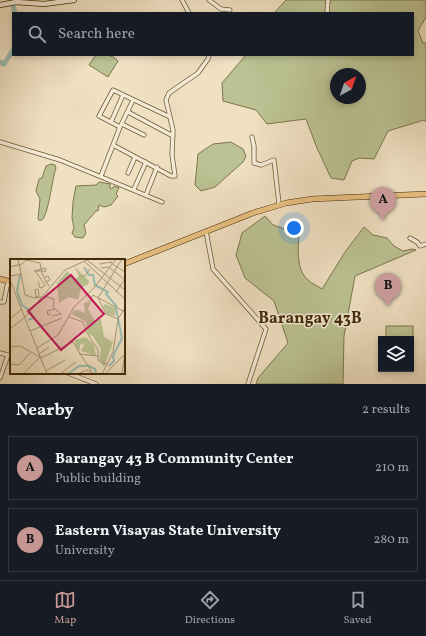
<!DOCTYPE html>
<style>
:root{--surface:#171b24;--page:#20242c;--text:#f1f3f6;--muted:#9ea1a6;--line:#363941;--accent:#c59692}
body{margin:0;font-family:Vollkorn,serif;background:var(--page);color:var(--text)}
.controls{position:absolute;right:12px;bottom:12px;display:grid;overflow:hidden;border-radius:0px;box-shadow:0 2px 6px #0003}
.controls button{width:36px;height:36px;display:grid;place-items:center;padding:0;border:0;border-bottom:1px solid var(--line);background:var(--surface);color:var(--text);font:20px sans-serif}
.compass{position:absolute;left:330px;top:68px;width:36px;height:36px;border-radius:50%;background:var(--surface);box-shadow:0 2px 6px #0003;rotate:40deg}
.you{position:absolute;left:294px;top:228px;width:14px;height:14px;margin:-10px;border:3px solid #fff;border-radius:50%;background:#1a73e8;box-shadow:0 0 0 6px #1a73e833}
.badge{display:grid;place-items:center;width:26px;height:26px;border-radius:50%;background:var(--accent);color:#111;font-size:13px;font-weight:700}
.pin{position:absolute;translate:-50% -33px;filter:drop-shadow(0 1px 2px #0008)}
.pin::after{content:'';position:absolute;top:21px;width:14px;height:12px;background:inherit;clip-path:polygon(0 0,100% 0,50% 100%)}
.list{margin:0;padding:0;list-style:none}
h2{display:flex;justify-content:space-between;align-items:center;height:52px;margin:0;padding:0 16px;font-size:17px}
h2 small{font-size:13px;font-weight:400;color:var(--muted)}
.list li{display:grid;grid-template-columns:26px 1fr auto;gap:12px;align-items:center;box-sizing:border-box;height:64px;margin:0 8px 8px;padding:0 8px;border:1px solid var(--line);border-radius:0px}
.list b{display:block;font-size:15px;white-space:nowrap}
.list p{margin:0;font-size:13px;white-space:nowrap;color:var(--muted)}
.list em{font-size:13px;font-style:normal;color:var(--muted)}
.icon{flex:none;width:22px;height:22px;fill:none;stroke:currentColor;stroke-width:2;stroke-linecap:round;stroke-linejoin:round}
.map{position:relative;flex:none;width:426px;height:384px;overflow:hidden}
.search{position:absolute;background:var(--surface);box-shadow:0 2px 6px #0003;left:12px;right:12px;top:12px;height:44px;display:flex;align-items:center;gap:10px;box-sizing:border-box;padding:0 14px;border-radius:0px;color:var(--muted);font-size:15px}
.sheet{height:196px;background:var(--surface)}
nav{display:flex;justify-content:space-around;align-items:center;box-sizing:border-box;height:56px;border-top:1px solid var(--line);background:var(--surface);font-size:11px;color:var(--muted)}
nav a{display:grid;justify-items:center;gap:2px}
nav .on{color:var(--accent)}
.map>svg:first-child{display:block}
.green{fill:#bbc293;stroke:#7e764c;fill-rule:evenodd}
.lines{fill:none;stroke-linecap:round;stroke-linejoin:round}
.river{stroke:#9abeb2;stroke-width:5}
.minor-casing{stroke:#6e5835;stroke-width:5}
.secondary-casing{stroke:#422a06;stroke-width:6}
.primary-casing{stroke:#422a06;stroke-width:6}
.minor{stroke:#f5ecd8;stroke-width:3.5}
.secondary{stroke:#f5ecd8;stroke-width:4.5}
.primary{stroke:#e8c082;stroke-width:5}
.labels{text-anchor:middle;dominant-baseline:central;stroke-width:3;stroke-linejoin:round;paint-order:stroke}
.quarter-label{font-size:16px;font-weight:bold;fill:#422a06;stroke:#f5ecd8}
.inset-river{fill:none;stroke:#9abeb2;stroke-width:2}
.inset-road{fill:none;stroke:#aa9877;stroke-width:1}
.view{fill:#c2185b;fill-opacity:0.15;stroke:#c2185b;stroke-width:2}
.inset-edge{fill:none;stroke:#422a06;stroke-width:2}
</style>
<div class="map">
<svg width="426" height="384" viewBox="0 0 426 384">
<rect width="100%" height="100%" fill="#f0e1c3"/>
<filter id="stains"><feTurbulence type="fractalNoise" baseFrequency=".005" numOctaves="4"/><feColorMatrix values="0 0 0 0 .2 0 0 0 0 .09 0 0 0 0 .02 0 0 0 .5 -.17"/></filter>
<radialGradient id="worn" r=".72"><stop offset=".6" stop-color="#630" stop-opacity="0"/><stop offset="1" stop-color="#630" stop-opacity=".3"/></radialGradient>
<path class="green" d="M286,0h140v17l-8,14 5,12h3v79l-2,-2 -36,11 -14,28 -15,-1 -7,3 -8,19 -13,-2 -14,-30 -11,-29 -39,5 -11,-14 -33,-9 -1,-18 24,-28h167v-42h-139zM336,74h24v24h-24z
M96,55c9,0 16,-1 22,6l-10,16 -19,-12z
M231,142l12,7 3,7 -3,6 -28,25 -14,4 -6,-6 3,-31 15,-10z
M51,164l4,1 1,3c-4,12 -7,42 -13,51l-3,2 -2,-2 2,-20 -4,-8 3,-12 3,-1 4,-12z
M99,182l11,2v4l2,1 2,-3 5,2 -3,6 2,2 -7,9 -7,2 -5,-2 -1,6h-2l-12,14 2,8 -3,5 -8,-1 -3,-4 2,-5 -2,-10 1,-16 3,-16 20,-1z
M265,216l8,9 26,9c-1,14 -3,36 9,46 4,4 10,6 14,9l23,-37 19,-25 9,8 14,3 7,8 9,5 9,-2 4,1 -61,26 -11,60 -1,48h-87l2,-6 30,-35 -14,-42 -29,-23 -9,-23 6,-22z
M386,326h27v42h-2v-29h-25z"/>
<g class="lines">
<path class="river" d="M13,6l2,7
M0,62l4,2 9,-14"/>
<defs>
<path id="minor" d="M182,0l7,13
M209,0l12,9 9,1
M327,13l1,-13
M128,112l45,24
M111,122l12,-27
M122,124l22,11
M120,127l-21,-11 14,-26 57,27
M252,137l2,9v17l7,2 13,-5 5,44
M0,142l60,18 102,42
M113,145l58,31h4l-3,-21 1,-25 -7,-30 3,-7 29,-20 10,-14 1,-4
M128,173l7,-16
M101,176l19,-49 13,-27
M134,189l12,-27
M146,195l11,-28
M206,231l7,38 53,60 -18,55
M410,238l7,4 3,4 6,-2
M0,302h4l4,-21
M0,353l11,3
M68,373l28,11
M0,378l8,-23"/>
<path id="secondary" d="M0,5l16,-3 28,2 30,-4"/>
<path id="primary" d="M124,264l129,-51 33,-10 26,-4 114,-5
M0,279l11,3"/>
</defs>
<use href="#minor" class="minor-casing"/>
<use href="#secondary" class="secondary-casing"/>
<use href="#primary" class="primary-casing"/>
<use href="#minor" class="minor"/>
<use href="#secondary" class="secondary"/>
<use href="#primary" class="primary"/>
</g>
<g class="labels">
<g class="quarter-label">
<text x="310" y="319">Barangay 43B</text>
</g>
</g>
<g transform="translate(10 259)">
<rect width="115" height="115" fill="#f0e1c3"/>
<path d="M65,8l14,14 -1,3 -7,4 -3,12 -9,-3 -10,6 -2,-20 10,-12 7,8 5,-2zM81,42l-3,8 7,12 6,-2 3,18 9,5 -9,25 -5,-8 2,-10 -8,-13 -5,-2 -2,-12 -14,-8 1,-3 5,-1 7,3 -1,-10zM95,45l11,4 -1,8 -8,-2 -4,-8zM76,78l8,8 2,11 -15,-5 4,-8 -5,2v5l-4,-3 -1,-7z" fill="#bbc293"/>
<path class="inset-river" d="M74,8l5,8h4l2,10 13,7 -2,2 11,13M10,16l-3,16 5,14 7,5M18,61l6,-2 -4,-7M77,106l8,4 1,5M99,107l5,-5 -1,-5 9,-18 -6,-30M58,115l11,-8h8"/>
<path class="inset-road" d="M8,0l7,36 9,3 8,-1M16,1l14,3 2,11 7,12M74,2l41,38M101,4l14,9M89,5l13,-2M0,8l12,-3 5,-5M91,9l8,-1 16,13M33,12h-9l11,-3 1,3 -3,1M26,13l9,13 -2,2 -3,1 -2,-7M0,17l12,-2M69,17h6l5,-7M34,19l4,-2 2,4 -5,2M0,21l37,94M106,33l9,-13M33,37l11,3 -1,8 8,7 -9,2M26,38l3,-1 -1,-7 -3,1v1l1,6v1M88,39l24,-39M88,39l8,16 12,5M80,42l3,-6 32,17M41,55l-3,1 -1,-4 8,-2M15,58l40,-47 22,-10 38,30M59,58l14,5 4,11 11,17v10l6,4 3,-1M0,60l12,-10M0,70l15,-12M20,72l32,-13M0,88l10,-1 20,11M27,89l21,-13 16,-28 20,-19 22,-29M29,95l10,-7M69,95l19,2M31,99l32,-16 18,29M0,105l9,1 12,-13M36,112l19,-11M13,115l17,-17M50,115l16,-12M67,115l10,-4 8,4M92,115l11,-22 5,-33 7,-11M95,115l19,-19M112,115l3,-23"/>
<path class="view" d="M61,16l33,39 -43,36 -33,-39z"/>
<rect width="115" height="115" class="inset-edge"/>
</g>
<rect width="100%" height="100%" filter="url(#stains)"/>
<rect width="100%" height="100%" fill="url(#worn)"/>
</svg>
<div class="controls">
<button><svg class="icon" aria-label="layers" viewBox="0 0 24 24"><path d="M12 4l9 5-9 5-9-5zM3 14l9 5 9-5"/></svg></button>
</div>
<svg class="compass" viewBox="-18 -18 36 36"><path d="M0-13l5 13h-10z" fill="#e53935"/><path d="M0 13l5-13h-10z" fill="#9ea1a6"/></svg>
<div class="you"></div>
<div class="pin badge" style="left:383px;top:220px">A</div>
<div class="pin badge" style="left:388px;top:306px">B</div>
<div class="search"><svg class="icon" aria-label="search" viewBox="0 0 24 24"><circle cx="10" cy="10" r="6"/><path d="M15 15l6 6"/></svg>Search here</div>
</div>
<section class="sheet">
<h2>Nearby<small>2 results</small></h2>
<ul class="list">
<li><span class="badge">A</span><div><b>Barangay 43 B Community Center</b><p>Public building</p></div><em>210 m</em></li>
<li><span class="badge">B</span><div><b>Eastern Visayas State University</b><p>University</p></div><em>280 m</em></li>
</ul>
</section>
<nav>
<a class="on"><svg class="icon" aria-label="map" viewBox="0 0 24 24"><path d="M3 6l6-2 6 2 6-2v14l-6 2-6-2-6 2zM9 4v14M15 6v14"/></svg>Map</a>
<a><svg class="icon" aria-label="directions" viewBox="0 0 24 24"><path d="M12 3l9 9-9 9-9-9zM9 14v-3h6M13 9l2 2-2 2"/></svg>Directions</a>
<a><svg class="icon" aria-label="saved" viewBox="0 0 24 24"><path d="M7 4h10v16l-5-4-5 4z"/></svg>Saved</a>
</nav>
